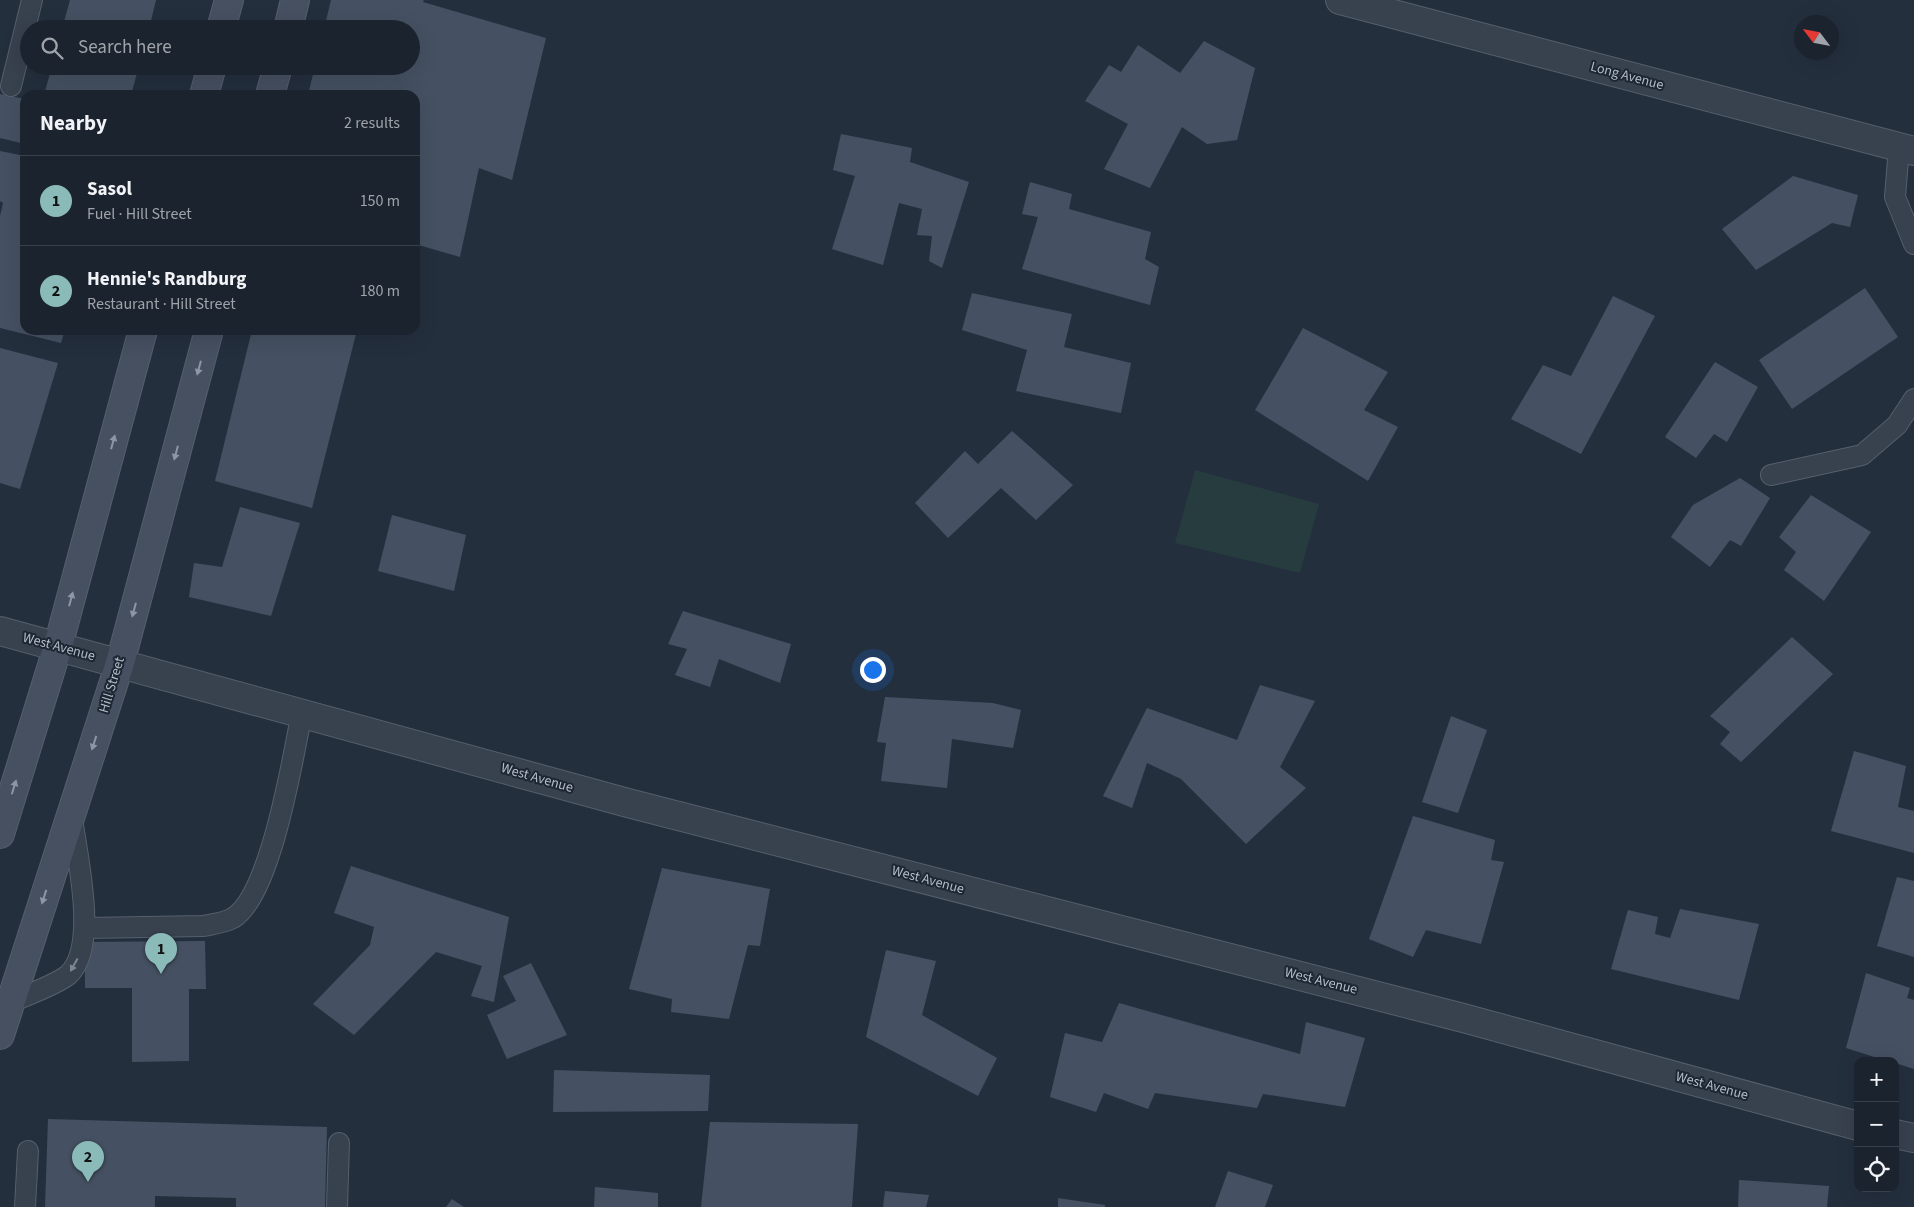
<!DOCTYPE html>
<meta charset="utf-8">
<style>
:root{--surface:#1b232e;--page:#282f3a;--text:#f1f3f6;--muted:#a0a4aa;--line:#39404a;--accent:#8bbbb9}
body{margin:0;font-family:"Source Sans 3",sans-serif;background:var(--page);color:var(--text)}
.controls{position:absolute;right:15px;bottom:15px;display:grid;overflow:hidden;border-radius:10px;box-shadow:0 5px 20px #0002}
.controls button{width:45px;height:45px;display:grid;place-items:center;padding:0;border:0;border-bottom:1px solid var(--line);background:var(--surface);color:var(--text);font:25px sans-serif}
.compass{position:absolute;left:1794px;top:15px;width:45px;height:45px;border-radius:50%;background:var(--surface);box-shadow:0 5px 20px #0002;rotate:302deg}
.you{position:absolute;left:872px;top:669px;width:18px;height:18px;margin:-12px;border:4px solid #fff;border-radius:50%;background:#1a73e8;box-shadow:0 0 0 8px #1a73e833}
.badge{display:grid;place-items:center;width:32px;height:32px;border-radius:50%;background:var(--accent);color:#111;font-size:16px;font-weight:700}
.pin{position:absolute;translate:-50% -41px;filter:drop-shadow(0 1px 2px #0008)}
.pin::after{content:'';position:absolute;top:26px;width:18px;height:15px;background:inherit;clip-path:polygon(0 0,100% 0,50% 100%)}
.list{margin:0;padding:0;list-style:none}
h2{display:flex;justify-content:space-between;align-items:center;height:65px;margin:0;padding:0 20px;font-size:21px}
h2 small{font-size:16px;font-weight:400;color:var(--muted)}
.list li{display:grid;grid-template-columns:32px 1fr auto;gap:15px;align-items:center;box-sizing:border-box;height:90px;padding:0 20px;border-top:1px solid var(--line)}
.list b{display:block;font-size:19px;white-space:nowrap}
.list p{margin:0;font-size:16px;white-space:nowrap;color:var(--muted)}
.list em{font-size:16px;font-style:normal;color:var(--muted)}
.icon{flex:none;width:28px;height:28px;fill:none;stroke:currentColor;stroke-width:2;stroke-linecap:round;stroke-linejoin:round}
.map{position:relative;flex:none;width:1914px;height:1207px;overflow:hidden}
.search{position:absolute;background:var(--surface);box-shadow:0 5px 20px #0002;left:20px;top:20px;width:400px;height:55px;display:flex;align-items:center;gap:12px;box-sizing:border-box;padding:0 18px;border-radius:28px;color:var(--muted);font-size:19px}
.panel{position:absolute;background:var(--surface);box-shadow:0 5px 20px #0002;left:20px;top:90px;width:400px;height:245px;border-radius:15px}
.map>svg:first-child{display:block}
.green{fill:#263c3f}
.building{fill:#455162}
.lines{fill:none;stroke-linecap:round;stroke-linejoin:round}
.service-casing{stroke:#565f6c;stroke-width:22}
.minor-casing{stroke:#565f6c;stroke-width:30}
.secondary-casing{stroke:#565f6c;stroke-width:30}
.service{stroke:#38414e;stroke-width:20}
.minor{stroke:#38414e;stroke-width:28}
.secondary{stroke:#465061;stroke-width:28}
.oneway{fill:#8e96a5}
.oneway2{fill:#7c8592}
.labels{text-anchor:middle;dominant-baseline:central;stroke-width:4;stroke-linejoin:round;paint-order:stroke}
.street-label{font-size:14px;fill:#b4bcc9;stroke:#1d2633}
</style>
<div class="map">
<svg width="1914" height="1207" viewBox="0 0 1914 1207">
<rect width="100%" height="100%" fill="#242f3e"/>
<path class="green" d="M1195,470l124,34 -19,69 -125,-30z"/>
<path class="building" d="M70,0h86l-7,29h-87z
M331,0h93l-1,2 123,36 -34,142 -33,-12 -19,89 -45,-13v-149h-107l7,-29h96v-37h-87z
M1204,41l51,27 -18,72 -30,4 -25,-17 -32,61 -46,-19 24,-45 -43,-23 24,-36 12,7 17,-27 42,28z
M52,66h87l-8,29h-87z
M0,94l25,5v45l-25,-6z
M841,134l71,14 -2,14 59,20 -27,86 -13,-7 3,-25 -15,-1 5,-26 -23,-6 -16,62 -51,-16 23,-73 -22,-6z
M0,151l25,5v174h40l-4,13 -61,-15v-112l3,-13 -3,-2z
M1793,176l65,19 -8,32 -18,-4 -76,47 -34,-41z
M1030,182l42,12 -3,15 82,23 -6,27 14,8 -9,38 -128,-36 16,-52 -16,-3z
M1865,288l33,49 -106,72 -33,-49z
M972,293l100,21 -8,33 67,16 -10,50 -105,-22 11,-41 -65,-20z
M1613,296l42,20 -74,138 -70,-35 32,-54 28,11z
M1303,328l85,44 -24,38 34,17 -30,54 -113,-71z
M252,330h105l-45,178 -97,-27z
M0,348l58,15 -38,126 -20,-6z
M1715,362l43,25 -31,55 -13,-8 -18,24 -31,-21z
M1012,431l61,54 -37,35 -35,-32 -53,50 -33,-35 50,-52 13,13z
M1740,478l30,20 -29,48 -11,-6 -20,27 -39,-30 22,-32z
M1811,495l60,37 -47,69 -40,-31 12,-18 -17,-15z
M240,507l60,16 -29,93 -82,-19 5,-34 28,4z
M392,515l74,20 -12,56 -76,-20z
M683,611l108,33 -11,39 -61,-24 -9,28 -35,-12 12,-26 -19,-5z
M1792,637l41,37 -92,88 -21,-18 10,-12 -20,-16z
M1260,685l55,16 -35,66 26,21 -60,56 -65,-65 -34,-16 -15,45 -29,-12 44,-88 90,32z
M885,697l108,6 28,7 -8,38 -61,-9 -5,49 -66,-7 5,-38 -9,-1z
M1451,716l36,14 -29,83 -36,-11z
M1854,751l52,15 -8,41 16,4v42l-83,-22z
M1413,816l82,24 -4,20 13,2 -23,82 -55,-14 -13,27 -44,-18z
M351,866l158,51 -15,85 -23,-6 11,-30 -46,-14 -82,83 -41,-31 57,-59 4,-18 -40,-14z
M662,868l108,21 -10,57 -12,-1 -19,74 -58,-7 1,-13 -43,-10z
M1897,877l17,4v76l-37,-11z
M1680,909l79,15 -20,76 -128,-31 17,-59 30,7 -3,17 15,4z
M205,941l1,48h-17v72l-57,1v-74h-47v-46z
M886,950l50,11 -14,54 75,43 -19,38 -112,-59z
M531,963l36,72 -60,24 -20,-44 29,-14 -13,-25z
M1866,973l44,15 -3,10 7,2v69l-19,-6v-2h-8l-41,-13z
M1119,1003l181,51 6,-32 59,16 -20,69 -82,-13 -6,14 -102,-15 -7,16 -44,-16 -8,19 -46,-15 15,-64 37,9z
M554,1070l156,5 -2,36 -155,1z
M48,1119l279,8 -2,80h-89v-9l-81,-2v11h-110z
M710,1122l148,2 -6,83h-151z
M1228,1171l45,14 -8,22h-50z
M1739,1180l90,6 -2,21h-89z
M595,1187l63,6v14h-64z
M885,1191l44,4 -3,12h-43z
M1058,1198l47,7v2h-47z
M452,1199l12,8h-18z"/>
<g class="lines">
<defs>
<path id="service" d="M11,86l21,-86
M1899,147l-4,50 19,47
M1771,475l91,-20 35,-30 17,-26
M86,928l117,-2c10,-2 21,-3 30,-8 38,-23 60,-161 69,-206
M9,1003c17,-8 45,-17 59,-28 31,-28 9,-118 4,-157
M25,1207l3,-56
M337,1207l2,-64"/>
<path id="minor" d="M1340,0l574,151
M0,631l628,172 839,216 391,107
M1895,1134l19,4"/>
<path id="secondary" d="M221,29l8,-29
M288,29l7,-29
M204,95l8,-29
M270,95l8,-29
M0,834l58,-188 85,-316
M0,1035l120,-372 89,-333"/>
</defs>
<use href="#service" class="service-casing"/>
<use href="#minor" class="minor-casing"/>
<use href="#secondary" class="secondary-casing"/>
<use href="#service" class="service"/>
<use href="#minor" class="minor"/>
<use href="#secondary" class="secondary"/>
</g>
<defs><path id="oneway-solid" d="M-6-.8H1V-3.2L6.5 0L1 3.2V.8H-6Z" transform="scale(1.25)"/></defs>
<g class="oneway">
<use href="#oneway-solid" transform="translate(199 368) rotate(105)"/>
<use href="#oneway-solid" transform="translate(113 442) rotate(-75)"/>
<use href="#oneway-solid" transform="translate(176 453) rotate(105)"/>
<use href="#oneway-solid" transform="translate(71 599) rotate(-75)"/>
<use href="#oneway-solid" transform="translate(134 610) rotate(105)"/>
<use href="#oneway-solid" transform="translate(94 743) rotate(108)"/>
<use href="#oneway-solid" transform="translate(14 787) rotate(-73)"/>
<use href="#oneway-solid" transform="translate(44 897) rotate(108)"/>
</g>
<use class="oneway2" href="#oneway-solid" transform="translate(74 965) rotate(119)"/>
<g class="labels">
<g class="street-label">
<text transform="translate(1627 76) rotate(15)">Long Avenue</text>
<text transform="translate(59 647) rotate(15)">West Avenue</text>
<text transform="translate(112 685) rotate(-73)">Hill Street</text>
<text transform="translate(537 778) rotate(16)">West Avenue</text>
<text transform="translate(928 880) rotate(15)">West Avenue</text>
<text transform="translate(1321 981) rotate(14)">West Avenue</text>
<text transform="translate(1712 1086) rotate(15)">West Avenue</text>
</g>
</g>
</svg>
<div class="controls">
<button>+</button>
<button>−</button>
<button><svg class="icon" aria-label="locate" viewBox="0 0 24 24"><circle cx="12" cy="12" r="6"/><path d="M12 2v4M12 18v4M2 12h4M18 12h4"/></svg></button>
</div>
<svg class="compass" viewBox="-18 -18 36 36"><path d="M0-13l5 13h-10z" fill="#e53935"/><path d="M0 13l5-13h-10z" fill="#a0a4aa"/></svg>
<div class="you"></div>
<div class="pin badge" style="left:161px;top:974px">1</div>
<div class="pin badge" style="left:88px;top:1182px">2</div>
<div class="search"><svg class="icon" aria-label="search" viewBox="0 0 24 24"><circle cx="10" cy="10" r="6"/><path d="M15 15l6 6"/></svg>Search here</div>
<section class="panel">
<h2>Nearby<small>2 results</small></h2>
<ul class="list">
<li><span class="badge">1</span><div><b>Sasol</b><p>Fuel · Hill Street</p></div><em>150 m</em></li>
<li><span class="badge">2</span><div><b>Hennie's Randburg</b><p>Restaurant · Hill Street</p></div><em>180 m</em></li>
</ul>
</section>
</div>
